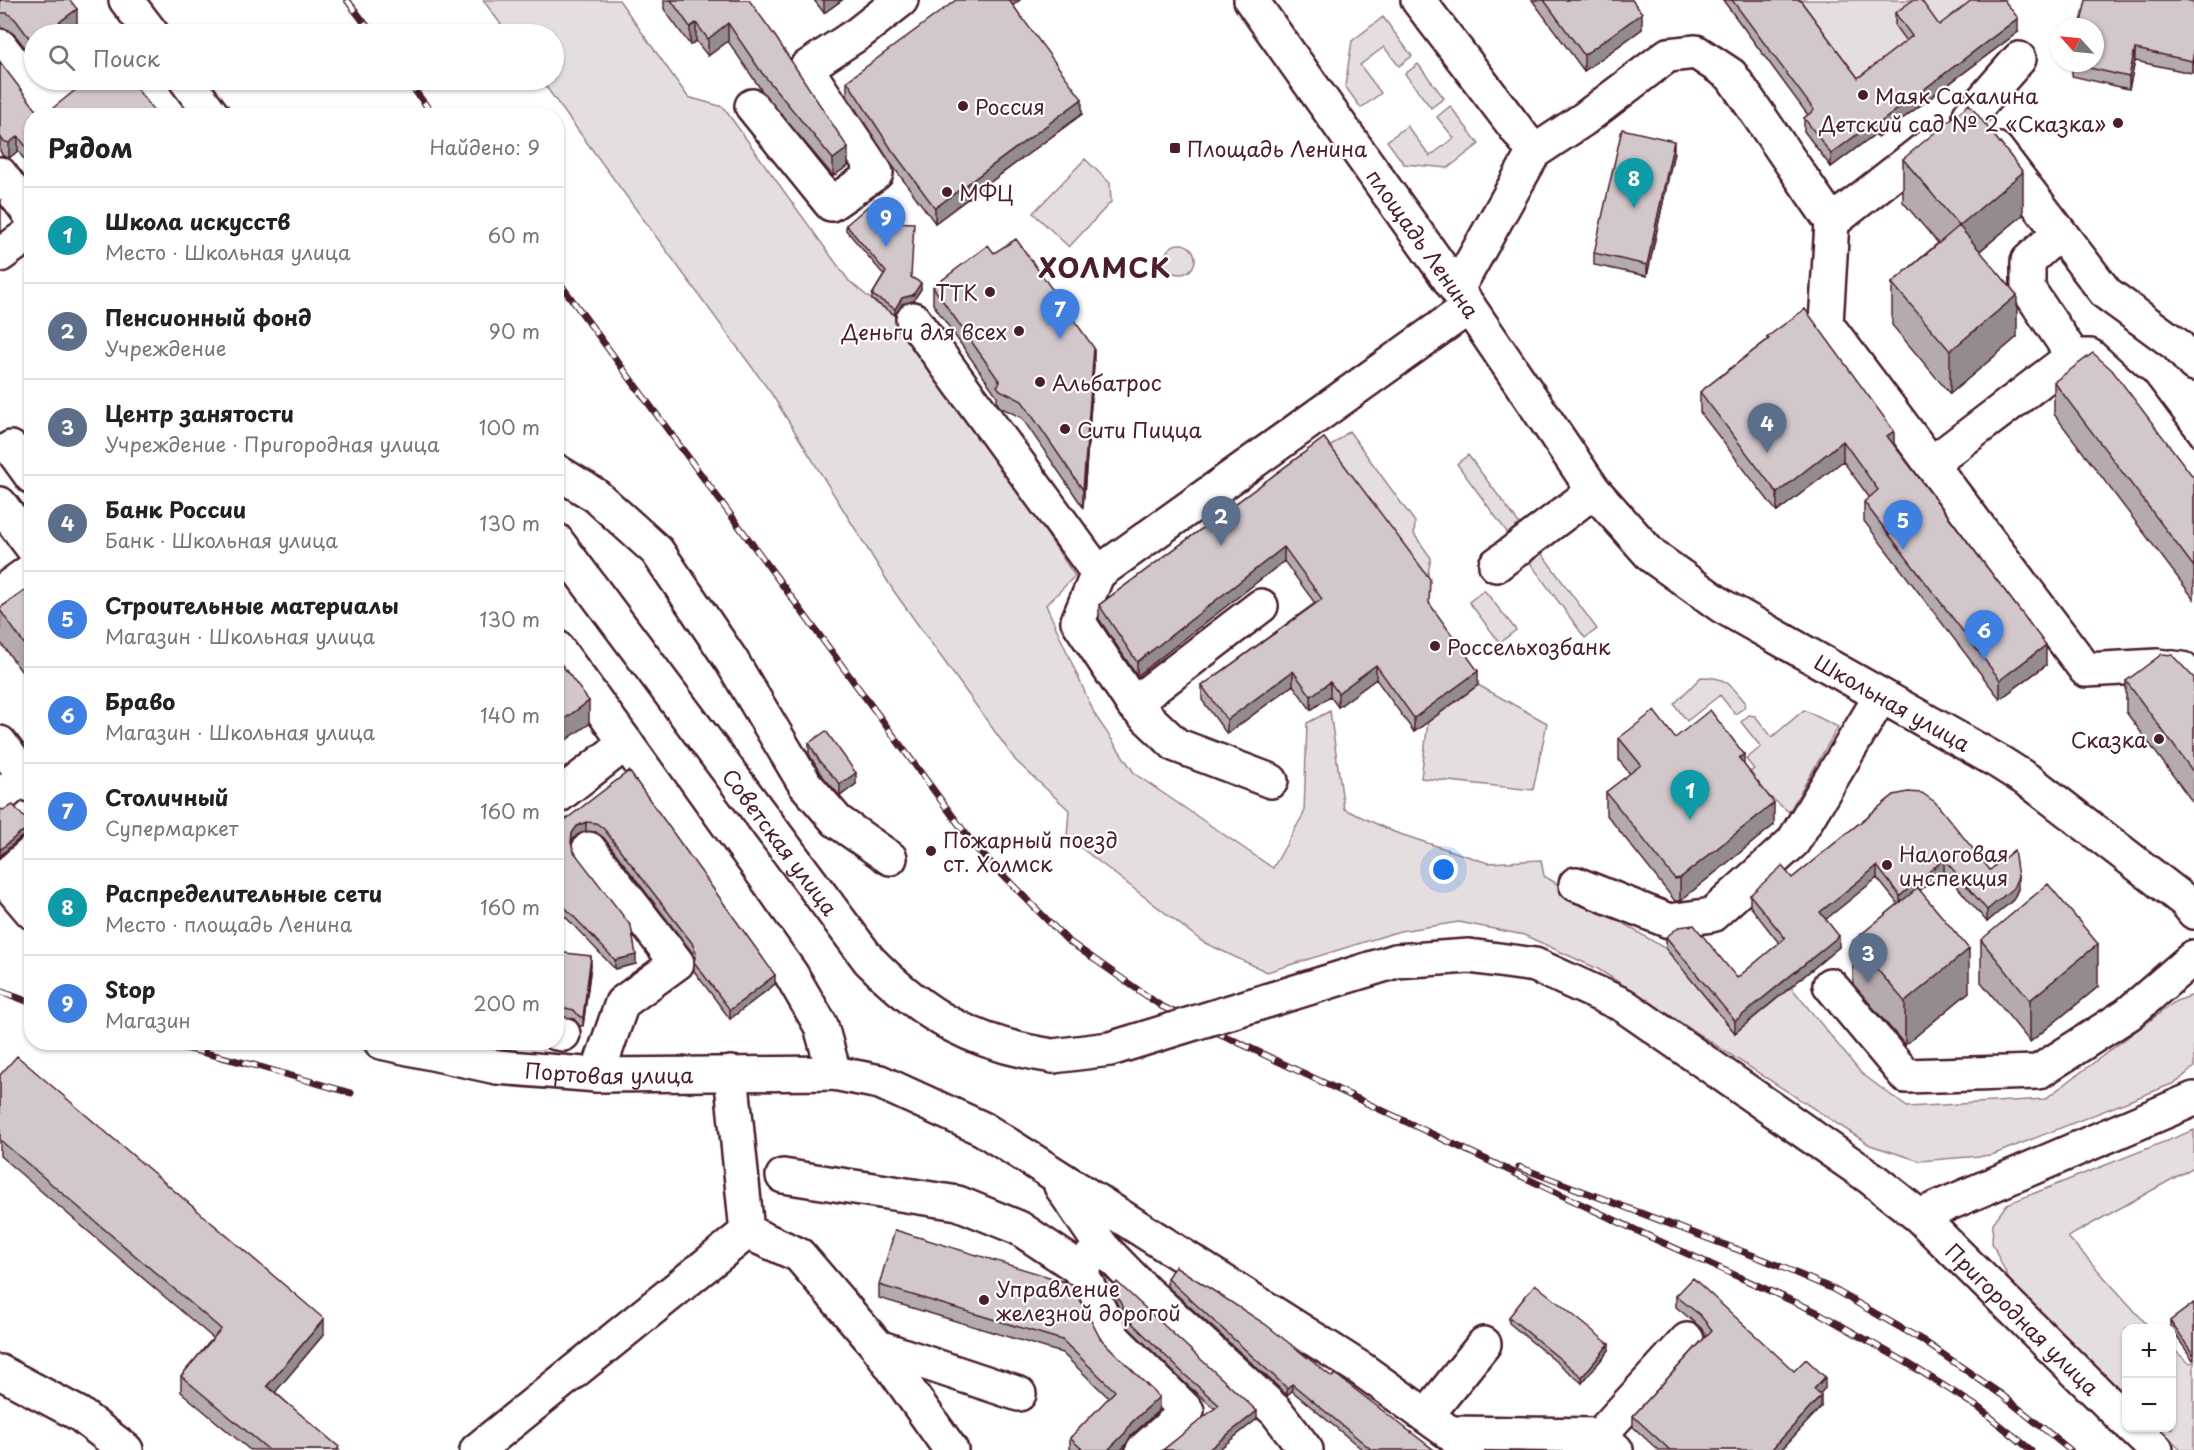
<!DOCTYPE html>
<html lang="ru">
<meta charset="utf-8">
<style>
:root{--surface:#fff;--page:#f6f6f6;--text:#222;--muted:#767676;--line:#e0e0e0;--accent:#4a1f2b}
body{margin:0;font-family:"Playpen Sans",sans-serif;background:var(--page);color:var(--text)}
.controls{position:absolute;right:18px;bottom:18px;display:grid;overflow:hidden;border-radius:12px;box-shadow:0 2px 4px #0004}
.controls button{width:54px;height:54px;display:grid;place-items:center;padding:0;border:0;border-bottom:2px solid var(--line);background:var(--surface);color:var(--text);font:30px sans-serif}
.compass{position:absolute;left:2050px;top:18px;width:54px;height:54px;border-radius:50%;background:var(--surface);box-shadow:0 2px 4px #0004;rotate:297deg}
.you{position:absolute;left:1444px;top:870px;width:21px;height:21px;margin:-15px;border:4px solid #fff;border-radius:50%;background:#1a73e8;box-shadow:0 0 0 9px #1a73e833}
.badge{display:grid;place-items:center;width:39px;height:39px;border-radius:50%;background:var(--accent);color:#fff;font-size:20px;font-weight:700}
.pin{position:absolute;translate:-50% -50px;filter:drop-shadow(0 2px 3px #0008)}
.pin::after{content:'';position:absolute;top:32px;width:21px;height:18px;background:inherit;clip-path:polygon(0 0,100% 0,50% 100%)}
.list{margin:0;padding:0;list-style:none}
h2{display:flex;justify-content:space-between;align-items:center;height:78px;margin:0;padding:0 24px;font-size:26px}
h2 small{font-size:20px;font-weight:400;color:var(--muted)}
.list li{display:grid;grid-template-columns:39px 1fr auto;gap:18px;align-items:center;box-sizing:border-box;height:96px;padding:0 24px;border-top:2px solid var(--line)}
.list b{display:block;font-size:22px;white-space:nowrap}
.list p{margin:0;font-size:20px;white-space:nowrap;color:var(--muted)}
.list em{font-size:20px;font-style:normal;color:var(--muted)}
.icon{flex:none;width:33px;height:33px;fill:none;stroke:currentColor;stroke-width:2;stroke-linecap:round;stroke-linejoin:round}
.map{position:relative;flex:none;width:2194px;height:1450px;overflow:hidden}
.search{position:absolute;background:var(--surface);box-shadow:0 2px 4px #0004;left:24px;top:24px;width:540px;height:66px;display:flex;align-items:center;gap:15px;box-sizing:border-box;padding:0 21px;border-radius:33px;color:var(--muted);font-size:22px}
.panel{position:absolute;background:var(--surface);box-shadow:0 2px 4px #0004;left:24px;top:108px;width:540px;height:942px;border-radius:24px}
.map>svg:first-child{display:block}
.green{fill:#e5dee0;stroke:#987e86;stroke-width:1.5}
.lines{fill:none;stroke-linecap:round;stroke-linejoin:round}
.minor-casing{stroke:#4a1f2b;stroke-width:38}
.major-casing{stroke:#4a1f2b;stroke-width:38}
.minor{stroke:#fff;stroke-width:33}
.major{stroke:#fff;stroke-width:33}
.rail-casing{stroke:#4a1f2b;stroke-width:7}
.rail{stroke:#fff;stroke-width:4.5;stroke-dasharray:14;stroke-linecap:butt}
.major-bridge-casing{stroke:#4a1f2b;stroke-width:38;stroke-linecap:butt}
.major-bridge{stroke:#fff;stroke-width:33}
.wall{fill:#b5abaf;stroke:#4a1f2b;stroke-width:1.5}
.shaded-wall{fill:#938b8e;stroke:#4a1f2b;stroke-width:1.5}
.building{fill:#d2c7cb;stroke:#4a1f2b;stroke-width:1.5}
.poi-dot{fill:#4a1f2b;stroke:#fff;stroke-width:2}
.labels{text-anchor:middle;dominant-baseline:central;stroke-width:4.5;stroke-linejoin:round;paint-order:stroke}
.poi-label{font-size:21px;fill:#4a1f2b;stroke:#fff;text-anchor:start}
.street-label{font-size:21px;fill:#4a1f2b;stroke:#fff}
.district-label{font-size:27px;font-weight:bold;letter-spacing:1.5px;fill:#4a1f2b;stroke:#fff}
</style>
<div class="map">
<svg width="2194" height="1450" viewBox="0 0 2194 1450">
<rect width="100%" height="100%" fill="#fff"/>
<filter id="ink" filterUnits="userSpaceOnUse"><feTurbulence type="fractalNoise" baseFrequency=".0167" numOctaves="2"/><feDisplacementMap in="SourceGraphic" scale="12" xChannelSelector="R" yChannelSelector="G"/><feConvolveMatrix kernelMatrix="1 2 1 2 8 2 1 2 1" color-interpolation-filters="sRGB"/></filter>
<g filter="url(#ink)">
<path class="green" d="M483,0h136l69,97 35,10 126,174 23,19 30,19 173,257 -29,29 49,110 40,59 138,94 31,-55 3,-90 23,-12 14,98 50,23 94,31 53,-3 3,16 122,73 69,84 56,-46 70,86 46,34 138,-8 131,-98 18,-6v72l-17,15 -185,73 -72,6 -50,-16 -272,-176 -74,-34 -65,-13 -59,9 -133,41 -64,-30 -136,-105 2,-27 -53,-49 -123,-171 -122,-197 -230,-313h13v-46h-46z
M1723,0h280l15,32 -140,105 -3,-3 -44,33 -27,-36 10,-8z
M1383,17l29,39 -13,10 -15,-19 -24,18 21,28 -20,15 -16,-22 7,-45z
M1418,64l26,34 -13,10 -26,-34z
M1450,106l29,38 -31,24 -44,-4 -17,-23 20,-15 23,30 24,-18 -17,-21z
M1085,159l25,24 1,19 -42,45 -36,-34z
M1165 259a15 15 0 1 1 30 0a15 15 0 1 1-30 0Z
M1349,431l66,91 -1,12 17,24 -4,21 -103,-127z
M1468,455l56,75 -12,9 -55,-75z
M1537,547l60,82 -12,9 -60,-82z
M1484,590l32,40 -16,13 -31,-41z
M1701,677c25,0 29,7 44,25l-1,6 -9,6 -15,-19 -33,26 -13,-17z
M1478,685l69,38 -14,67 -112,-12 7,-56z
M1804,710l34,17 -49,85 -45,-36 10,-7 -8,-10 15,-12 -20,-25 8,-7 6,1 17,21z
M2194,1130v37l-126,70 82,91h-24v68l-116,-114 -18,-39 1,-20 14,-19z
M2172,1348l17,15 5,-1v88h-12l-24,-22h14z"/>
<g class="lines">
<defs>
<g id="minor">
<path d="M1418,0l116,152 -77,137"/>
<path d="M0,46l43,56 30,-22"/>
<path d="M752,106l79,98 45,-31 -70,-105 53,-35 42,-33"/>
<path d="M1970,115l49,-56"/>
<path d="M1996,149l110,144 71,52 17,19"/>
<path d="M1534,152l50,-33 84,-64 28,-3 35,23 101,147 107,-84"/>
<path d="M0,174l32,43"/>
<path d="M1832,222l-6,102 260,346 71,-4 25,3 12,16"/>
<path d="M2059,233l-31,28v28l45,67"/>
<path d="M0,255l32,-23"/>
<path d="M913,319l185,254 371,-266"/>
<path d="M11,448l21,29"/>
<path d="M1931,464l142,-108h17l42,38 62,82"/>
<path d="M556,471l39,24 62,56 74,109 74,124 32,37 53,37"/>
<path d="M0,504l32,43"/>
<path d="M1496,565l98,-74"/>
<path d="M1098,573l-20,48 55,83 43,41 95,36"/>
<path d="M0,593l32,-23"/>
<path d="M556,647l70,96"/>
<path d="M1133,704l128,-98"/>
<path d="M0,743l32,43"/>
<path d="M556,795l2,1 68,-53 165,231 30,52 13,47"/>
<path d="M0,797l24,-21"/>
<path d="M589,849l88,114 -55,40 -25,72"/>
<path d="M32,853l-29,25 29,34"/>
<path d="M1576,884l93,37 43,-6 81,-73 88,-146"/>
<path d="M1830,985l76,91 132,-4 90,-58 66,-57"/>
<path d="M556,1033l7,1"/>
<path id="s1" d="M381,1042l116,25 100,8 237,-2 46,9 103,47 378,240 89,64 18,17"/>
<path d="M731,1073l16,159"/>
<path d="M783,1176l175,27 61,25 60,40 23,-21"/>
<path d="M1061,1186l41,61 44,45 130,119 30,39"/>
<path d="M747,1232l52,23 79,92 73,103"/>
<path d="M1079,1268l34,70 74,73 -44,39"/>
<path d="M878,1347l141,47"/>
<path d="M0,1372l79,42 47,36"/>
<path d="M1426,1416l58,-72"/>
<path d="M1450,1433l150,2 16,15"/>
<path d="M1600,1435l87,-95"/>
<path d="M477,1450l270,-218"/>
</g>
<g id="major">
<path d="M126,0l26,34"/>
<path id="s2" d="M1251,0l218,307 125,184 58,65 70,50 277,156 33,21 153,118 9,11"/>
<path d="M186,80l27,36"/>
<path id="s3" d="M556,540l313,420c56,57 104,84 184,96"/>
<path id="s4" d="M1396,961l73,-5 66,9 88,40 248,173 48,38 207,205"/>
<path d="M1919,1216l275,-117"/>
<path d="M2133,1428l23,22"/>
</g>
</defs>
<use href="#minor" class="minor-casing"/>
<use href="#major" class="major-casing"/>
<use href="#minor" class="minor"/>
<use href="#major" class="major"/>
<defs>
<path id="rail" d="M347,0l26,34
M407,80l27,36
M556,278l421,571 90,91 94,66 498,235 160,72 90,51 70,44 52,42
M0,991l32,12
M162,1042l95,24 94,27
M1519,1167l246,93 68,29 89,51 80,55 68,55"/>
</defs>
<use href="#rail" class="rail-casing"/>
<use href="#rail" class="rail"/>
<defs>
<path id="major-bridge" d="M1053,1056l57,-7 286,-88"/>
</defs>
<use href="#major-bridge" class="major-bridge-casing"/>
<use href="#major-bridge" class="major-bridge"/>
</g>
<path class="wall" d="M0,0l77,24 -14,10h-29l-1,24 -18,-23 -8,-6 -7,-1z
M664,0h85l99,166 -15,10 -71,-85 -34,-50 -20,15 -12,-15 -6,4 -26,-36z
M814,0h28l-18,13z
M1532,0h100l10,29 -58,42z
M1723,0h77l58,78 48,-37 -11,-15v-13l44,12 79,7 -140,105 -3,-3 -44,33 -27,-36v-13l4,-3z
M2194,2v62l-2,9 -57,-12 -6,28 -57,-13v-13z
M1013,5l69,109 -147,109 -43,-58 -45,-69v-15z
M0,62l32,54v54l-14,-19 -9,7 -6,-2 -3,-5z
M1674,152l-27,124 -53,-11v-12z
M1903,159l120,56 -43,36 37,86 -67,57 -58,-69v-42l46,-40 -35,-41z
M846,225l65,52 10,12 -8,12 -11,3 -7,11 -23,-15v-5l12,-20 -38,-45z
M994,253l100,112 -11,142 -61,-89 -22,-11 -3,-4v-7l-64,-92v-17z
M1767,337l127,108 152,220 -46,34 -136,-178v-19l5,-5 -26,-36 -66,51 -77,-100v-20l67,-52z
M2054,382l140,96v121l-140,-185z
M1324,438l105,165 49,82 -64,47 -38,-53 -38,28 -8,-11 -19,14 -18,-25 -66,49 -25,-34v-14l113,-83 -31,-42 -147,115 -38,-57v-14z
M32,586v100l-32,-44v-34z
M2194,678v126l-68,-92v-31z
M1619,738h56l69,27 30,60 -94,76h-5l-69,-87v-22l24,-18 -11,-14z
M809,743l47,41 -16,12 -20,-23 -11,-19z
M629,771l146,213 -45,35 -36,-48v-13l-2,-6 -88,-114 -8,-6 -10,-1 -9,4 -5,6 -1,4 65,119 -21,5 -59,-62v-80z
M1894,795l96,75 28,19 -5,11 -26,22 -43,-51 -24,19 49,102 -64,53 -52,-61v-43l45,-37 -21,-26 -51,41 13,28 -104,86 -69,-84v-12l71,41 42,-35 -29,-37v-11l42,-17z
M0,809l32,17v9h-4l-8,3 -20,18z
M1981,940l117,47 -68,55 -49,-60z
M556,952l35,13 -8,61h-3l-6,-7 -18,-4z
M0,1075l324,259 -49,58 64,58h-89l-69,-58v-16l32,-38 -213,-182z
M1167,1278l165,99 102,73h-71l-71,-59 -5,4 -120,-109z
M879,1285l221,53 59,72 -28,26 -6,10 -4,4h-51v-12l39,-40 -47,-45 -183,-55z
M1113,1287l144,132 -39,31h-55l52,-41 -30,-26 -57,-56 -15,-32z
M1676,1296l118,75 31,17 -6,6 2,13 -40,43h-123l-25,-23v-11l74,-81 -7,-8 -24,-20z
M2194,1303v57h-1l-23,-33v-6z
M1509,1317l100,33 -27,33 -73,-60z"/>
<path class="shaded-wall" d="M824,0h18l-18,13z
M1006,0h14l-14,11z
M77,9v15l-14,10h-20z
M1642,13v16l-58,42v-16z
M2018,18v14l-140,105v-13z
M696,23v18l-6,4v-18z
M728,23v18l-20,15v-17z
M34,41v15l-1,2v-15z
M2135,49v12l-6,28v-12z
M2194,52v12l-2,9v-12z
M1082,99v15l-147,109v-15z
M1875,121v13l-44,33v-13z
M18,136v15l-9,7v-15z
M1674,141v11l-27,124v-11z
M848,148v18l-15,10v-17z
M2023,172v43l-64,53v-42z
M0,200h1v31l-1,1z
M921,283v6l-8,12 -11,3 -7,11v-6l7,-11z
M2017,295v42l-67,57v-43z
M1094,348v17l-11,142v-17z
M1894,431v20l-7,-15z
M1843,441v20l-66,51v-19z
M1284,547v14l-147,115v-14z
M2046,645v20l-46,34v-19z
M1376,665v14l-38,28v-14z
M1293,671v14l-66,49v-14z
M1478,671v14l-64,47v-14z
M1330,682v14l-19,14v-14z
M589,701v23l-33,23v-22z
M1744,754v22l-5,-18z
M856,773v11l-16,12v-12z
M1774,803v22l-94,76v-23z
M586,822v9l-9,4 -5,6 -1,11 1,-19 5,-7z
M28,829v6l-8,3 -20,18v-6l20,-17z
M1944,859v12l-44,36v-11z
M1877,866v12l-57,46v-12z
M2018,877v12l-5,11 -26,22v-12z
M1839,936v11l-104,86v-12z
M2098,944v43l-68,55v-42z
M1969,949v43l-64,53v-43z
M636,955v9l-21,5v-9z
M591,956v9l-8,61v-9z
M775,975v9l-45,35v-9z
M324,1319v15l-57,68v-16z
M1609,1344v6l-27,33v-6z
M1825,1377v11l-11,12v-11z
M1292,1384v7l-5,4v-7z
M1821,1396v11l-40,43h-10z
M1159,1397v13l-28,26 -6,10 -4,4h-13l23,-27z
M1257,1411v8l-39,31h-10z"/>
<path class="building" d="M0,0h70l7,9 -34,25h-9v7l-1,2 -18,-24 -8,-6h-7z
M671,0h78l26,36 73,112 -15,11 -71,-86 -34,-50 -20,16 -12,-16 -6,4z
M956,0h53l73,99 -147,109 -43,-58 -45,-69z
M1544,0h88l10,13 -58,42z
M1732,0h68l58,78 54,-42 -17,-23 18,-13h8l18,25 33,-25h32l14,18 -140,106 -3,-3 -44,33 -27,-36 10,-8z
M2086,0h100l8,2v50l-2,9 -57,-12 -6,28 -57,-13v-1h23v-36h-15z
M0,62l41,54h-9v39l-14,-19 -9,7 -6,-2 -3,-5z
M88,80h42l28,36h-115z
M1969,104l54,68 -64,54 -56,-67z
M1622,129l52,12 -27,124 -53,-12z
M868,206l14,16 32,1 -3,54 10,6 -8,12 -11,3 -7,11 -23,-14 14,-23 -40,-47z
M1959,226l58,69 -67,56 -58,-68z
M1016,239l78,109 -11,142 -61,-89 -22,-11 -3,-4 3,-4 -67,-95 55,-42 6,8z
M1805,309l89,122 -7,5 159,209 -46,35 -136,-178 14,-12 -35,-49 -66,52 -77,-101 69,-53 -2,-2z
M2093,353l19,17 82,108v89l-140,-185z
M1324,438l106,141 -1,24 49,68 -64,47 -38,-53 -38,28 -8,-11 -19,14 -18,-25 -66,49 -25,-34 120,-87 -38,-52 -147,115 -38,-57z
M32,586v69l-32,-45v-2z
M2162,654l10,1 22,23v95l-68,-92z
M556,657l33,44 -33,24z
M1710,710l34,44 -5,4 35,45 -94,75 -5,1 -69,-87 35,-27 -22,-27 35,-27 21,27z
M826,731l30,42 -16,11 -20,-22 -11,-19z
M629,771l146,204 -45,35 -36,-48 2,-9 -4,-10 -88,-114 -8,-6 -10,-1 -9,4 -5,7 -1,10 3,9 57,74 5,29 -21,5 -59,-62v-71z
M1908,792l14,1 13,9 55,68 24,-20 4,27 -5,11 -26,22 -43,-51 -44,37 -23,-30 -57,46 19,24 -104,85 -69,-84 13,-10 15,-2 43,53 48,-40 -35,-43 32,-29 10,12 102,-83z
M13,805l19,21v3h-4l-8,4 -20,17v-41l3,1z
M2048,884l50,60 -68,56 -49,-60z
M1918,888l51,61 -64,53 -52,-61z
M556,952l35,4 -8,61h-3l-6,-7 -18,-4z
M17,1056l307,263 -57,67 72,61 -2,3h-68l-88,-74 40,-47 -221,-189v-65z
M895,1230l177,54 28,54 59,59 -28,26 -6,10 -17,17h-25l-13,-12 45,-47 -53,-51 -183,-55z
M1175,1266l90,58 67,53 3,-3 99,76h-62l-80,-66 -5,4 -120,-110z
M1693,1278l101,93 12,-12 19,18 -11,12 7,7 -50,54h-101l-37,-34 79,-86 -12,-15 -24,-19z
M1117,1282l140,129 -49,39h-45l56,-45 -34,-30 -57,-56 -15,-32z
M1535,1284l74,60 -27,33 -73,-60z
M2194,1303v51h-1l-23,-33z"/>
</g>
<g class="poi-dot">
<circle cx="1863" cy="95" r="6"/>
<circle cx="963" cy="106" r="6"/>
<circle cx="2118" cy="123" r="6"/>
<rect x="1169" y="142" width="12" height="12" rx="3"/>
<circle cx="947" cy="192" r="6"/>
<circle cx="990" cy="292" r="6"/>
<circle cx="1019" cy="331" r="6"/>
<circle cx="1040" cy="382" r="6"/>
<circle cx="1065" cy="429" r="6"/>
<circle cx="1435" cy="646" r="6"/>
<circle cx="2159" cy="739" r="6"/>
<circle cx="931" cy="851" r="6"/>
<circle cx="1887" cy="865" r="6"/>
<circle cx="984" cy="1300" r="6"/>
</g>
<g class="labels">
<g class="poi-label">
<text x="1875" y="95">Маяк Сахалина</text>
<text x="975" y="106">Россия</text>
<text x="2106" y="123" text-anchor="end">Детский сад № 2 «Сказка»</text>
<text x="1187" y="148">Площадь Ленина</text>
<text x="959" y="192">МФЦ</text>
<text x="978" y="292" text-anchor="end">ТТК</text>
<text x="1007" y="331" text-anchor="end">Деньги для всех</text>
<text x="1052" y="382">Альбатрос</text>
<text x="1077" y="429">Сити Пицца</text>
<text x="1447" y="646">Россельхозбанк</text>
<text x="2147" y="739" text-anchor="end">Сказка</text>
<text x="943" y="839">Пожарный поезд<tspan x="943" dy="24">ст. Холмск</tspan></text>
<text x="1899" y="853">Налоговая<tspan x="1899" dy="24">инспекция</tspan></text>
<text x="996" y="1288">Управление<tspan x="996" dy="24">железной дорогой</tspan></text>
</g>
<g class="street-label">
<text stroke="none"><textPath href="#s2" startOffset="298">площадь Ленина</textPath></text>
<text stroke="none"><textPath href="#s2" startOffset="968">Школьная улица</textPath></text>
<text stroke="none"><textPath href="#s3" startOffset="376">Советская улица</textPath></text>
<text stroke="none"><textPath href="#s1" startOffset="231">Портовая улица</textPath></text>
<text stroke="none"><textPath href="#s4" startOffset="746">Пригородная улица</textPath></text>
</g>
<g class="district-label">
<text x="1105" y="266">ХОЛМСК</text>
</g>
</g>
</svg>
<div class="controls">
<button>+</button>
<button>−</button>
</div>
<svg class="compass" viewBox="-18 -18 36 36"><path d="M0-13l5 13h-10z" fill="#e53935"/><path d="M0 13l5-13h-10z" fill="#767676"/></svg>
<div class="you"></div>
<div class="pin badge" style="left:1690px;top:820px;background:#0f9aa8">1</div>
<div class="pin badge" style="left:1221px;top:546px;background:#5c6f8a">2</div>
<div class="pin badge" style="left:1868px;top:983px;background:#5c6f8a">3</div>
<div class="pin badge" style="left:1767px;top:453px;background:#5c6f8a">4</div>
<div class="pin badge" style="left:1903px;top:550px;background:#3f7fe0">5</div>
<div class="pin badge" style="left:1984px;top:660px;background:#3f7fe0">6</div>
<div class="pin badge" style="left:1060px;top:339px;background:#3f7fe0">7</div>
<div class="pin badge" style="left:1634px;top:208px;background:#0f9aa8">8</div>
<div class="pin badge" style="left:886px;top:247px;background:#3f7fe0">9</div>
<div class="search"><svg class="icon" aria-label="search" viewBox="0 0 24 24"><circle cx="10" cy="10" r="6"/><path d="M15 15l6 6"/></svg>Поиск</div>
<section class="panel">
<h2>Рядом<small>Найдено: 9</small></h2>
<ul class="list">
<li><span class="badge" style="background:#0f9aa8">1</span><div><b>Школа искусств</b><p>Место · Школьная улица</p></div><em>60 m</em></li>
<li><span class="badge" style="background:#5c6f8a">2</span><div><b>Пенсионный фонд</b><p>Учреждение</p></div><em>90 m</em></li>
<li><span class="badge" style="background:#5c6f8a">3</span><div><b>Центр занятости</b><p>Учреждение · Пригородная улица</p></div><em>100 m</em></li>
<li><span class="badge" style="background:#5c6f8a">4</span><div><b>Банк России</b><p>Банк · Школьная улица</p></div><em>130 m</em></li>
<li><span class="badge" style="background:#3f7fe0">5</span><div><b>Строительные материалы</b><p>Магазин · Школьная улица</p></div><em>130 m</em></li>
<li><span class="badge" style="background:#3f7fe0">6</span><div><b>Браво</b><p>Магазин · Школьная улица</p></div><em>140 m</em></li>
<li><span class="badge" style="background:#3f7fe0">7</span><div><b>Столичный</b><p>Супермаркет</p></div><em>160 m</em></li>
<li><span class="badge" style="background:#0f9aa8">8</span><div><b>Распределительные сети</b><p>Место · площадь Ленина</p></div><em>160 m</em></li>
<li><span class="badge" style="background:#3f7fe0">9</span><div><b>Stop</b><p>Магазин</p></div><em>200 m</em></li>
</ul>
</section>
</div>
